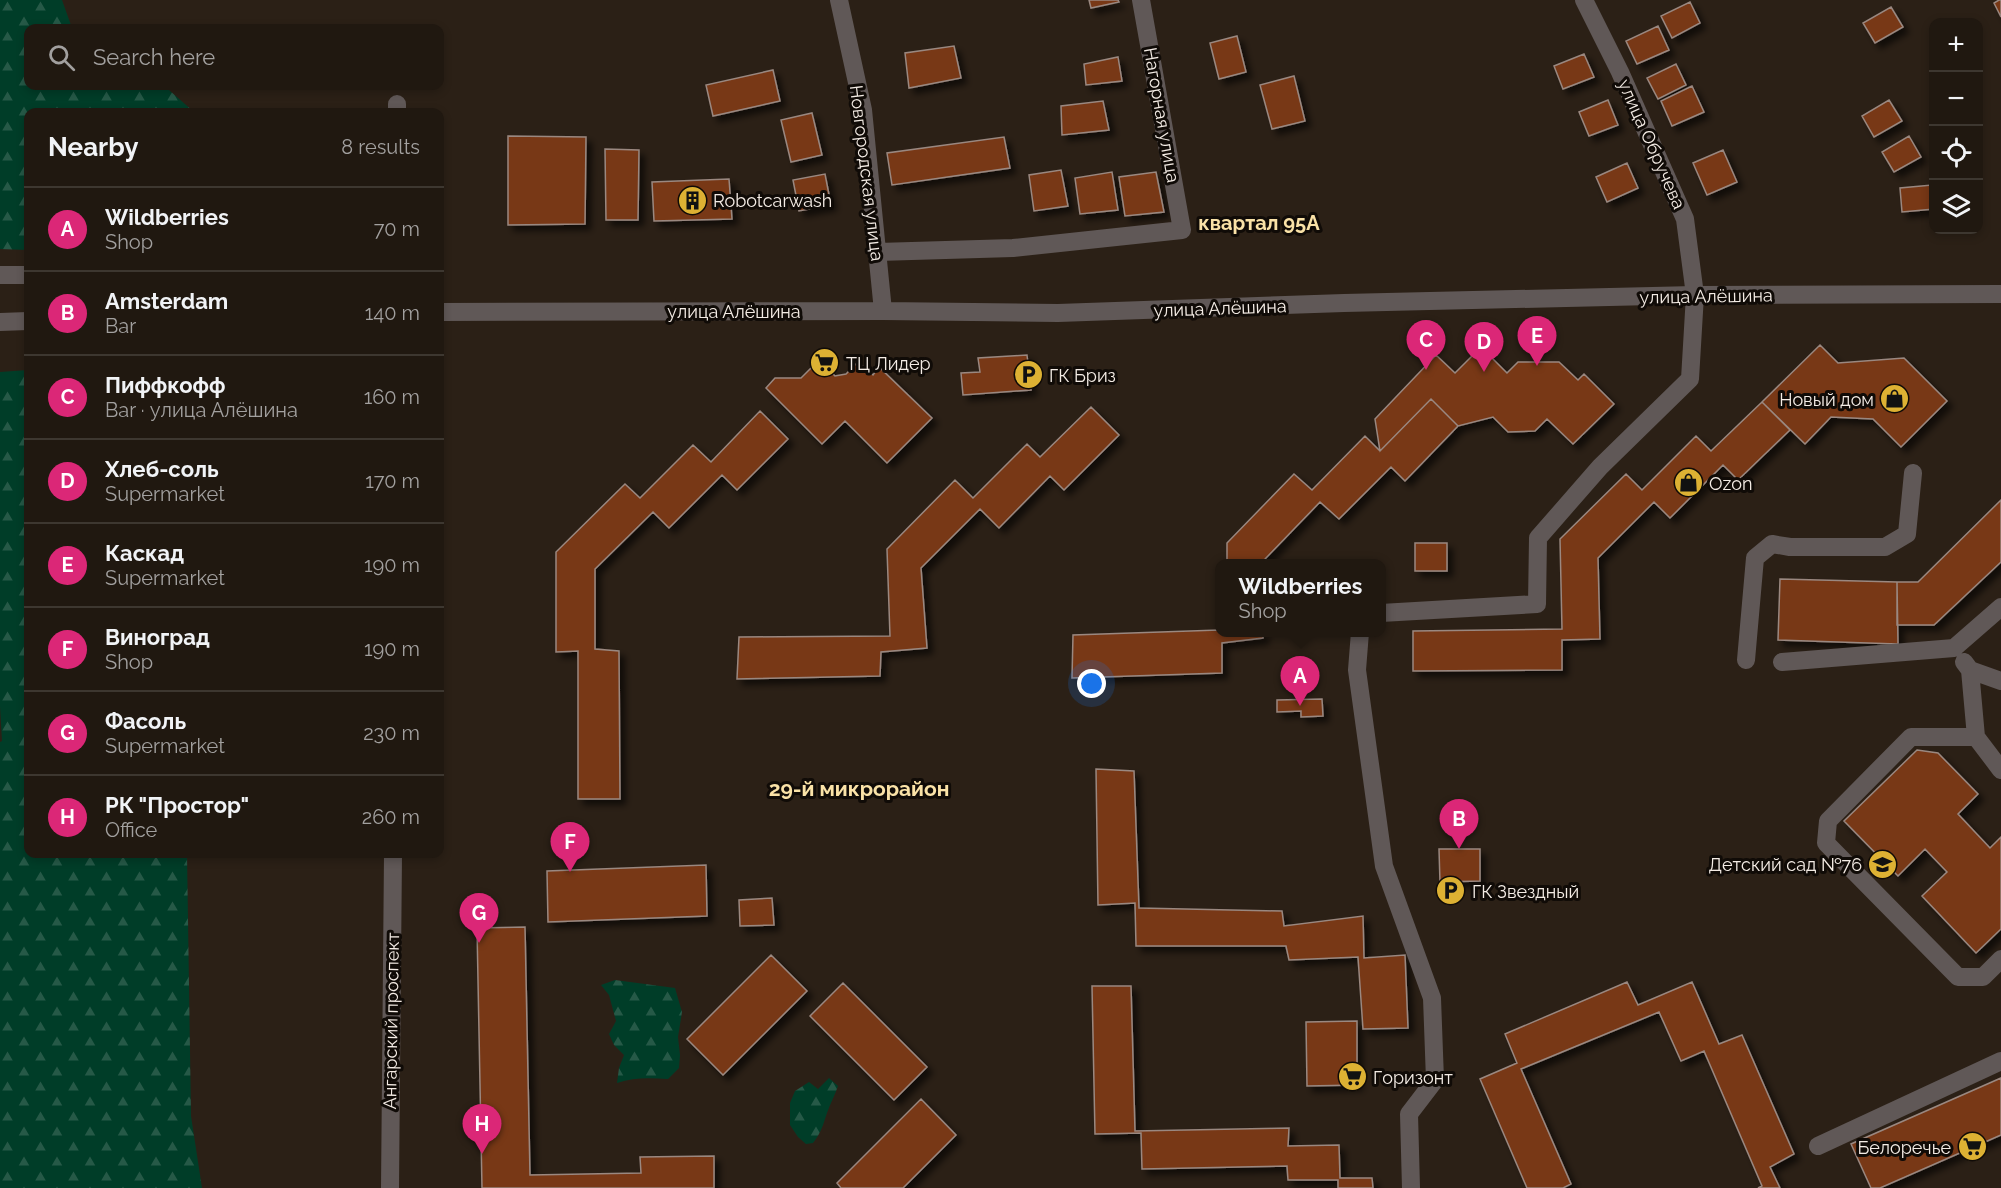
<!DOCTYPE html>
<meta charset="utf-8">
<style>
:root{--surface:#201810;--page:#282119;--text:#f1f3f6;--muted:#a2a09f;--line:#3d3730;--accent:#db2777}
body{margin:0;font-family:Raleway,sans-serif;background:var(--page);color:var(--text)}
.controls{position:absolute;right:18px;top:18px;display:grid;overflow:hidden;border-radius:12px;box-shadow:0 3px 9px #0003}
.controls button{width:54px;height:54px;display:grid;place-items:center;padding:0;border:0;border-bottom:2px solid var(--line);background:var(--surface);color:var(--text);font:30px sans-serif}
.you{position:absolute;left:1092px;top:684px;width:21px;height:21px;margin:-15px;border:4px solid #fff;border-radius:50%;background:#1a73e8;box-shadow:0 0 0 9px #1a73e833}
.badge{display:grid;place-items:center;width:39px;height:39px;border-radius:50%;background:var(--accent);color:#fff;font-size:20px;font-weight:700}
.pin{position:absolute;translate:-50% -50px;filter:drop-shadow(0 2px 3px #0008)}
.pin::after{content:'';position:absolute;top:32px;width:21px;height:18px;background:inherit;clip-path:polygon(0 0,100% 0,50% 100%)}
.popup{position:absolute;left:1215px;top:559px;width:171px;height:78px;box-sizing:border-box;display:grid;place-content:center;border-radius:12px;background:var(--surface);filter:drop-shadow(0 2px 4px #0005);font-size:20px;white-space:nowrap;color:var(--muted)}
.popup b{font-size:22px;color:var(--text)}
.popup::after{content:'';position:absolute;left:50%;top:100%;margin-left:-12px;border:12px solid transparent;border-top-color:var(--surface)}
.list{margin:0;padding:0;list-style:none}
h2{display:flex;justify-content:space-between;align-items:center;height:78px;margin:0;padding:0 24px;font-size:26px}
h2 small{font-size:20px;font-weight:400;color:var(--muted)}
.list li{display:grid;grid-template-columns:39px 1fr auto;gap:18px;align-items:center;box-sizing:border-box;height:84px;padding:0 24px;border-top:2px solid var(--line)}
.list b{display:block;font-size:22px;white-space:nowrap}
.list p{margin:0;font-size:20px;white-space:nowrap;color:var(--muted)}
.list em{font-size:20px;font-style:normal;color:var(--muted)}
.icon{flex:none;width:33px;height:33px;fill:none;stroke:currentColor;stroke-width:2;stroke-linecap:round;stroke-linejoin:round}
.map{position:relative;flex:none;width:2001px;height:1188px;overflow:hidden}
.search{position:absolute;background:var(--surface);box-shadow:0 3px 9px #0003;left:24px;top:24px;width:420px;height:66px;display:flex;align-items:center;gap:15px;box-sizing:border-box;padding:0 21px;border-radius:12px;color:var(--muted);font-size:22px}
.panel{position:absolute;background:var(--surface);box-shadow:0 3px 9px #0003;left:24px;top:108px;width:420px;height:750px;border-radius:12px}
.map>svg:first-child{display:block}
.forest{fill:url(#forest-firs)}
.building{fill:#783715;stroke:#9a8880;stroke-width:1.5;filter:url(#shadow)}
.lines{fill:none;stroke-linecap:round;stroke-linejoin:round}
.minor{stroke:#605857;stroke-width:18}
.labels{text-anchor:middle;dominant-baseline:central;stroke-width:6;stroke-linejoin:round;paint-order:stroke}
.street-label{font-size:18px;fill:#f4ece5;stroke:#100b07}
.poi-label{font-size:18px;fill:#f4ece5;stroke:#100b07;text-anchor:start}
.neighbourhood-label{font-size:20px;font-weight:bold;fill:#fae2a7;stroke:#100b07}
.quarter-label{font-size:21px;font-weight:bold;fill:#fae2a7;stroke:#100b07}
</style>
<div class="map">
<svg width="2001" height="1188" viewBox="0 0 2001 1188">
<defs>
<pattern id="forest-firs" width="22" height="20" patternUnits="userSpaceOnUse" patternTransform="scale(1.5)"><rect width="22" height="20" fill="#003d28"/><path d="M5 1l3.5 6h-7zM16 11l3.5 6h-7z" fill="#265947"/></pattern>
<filter id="shadow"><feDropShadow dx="5.5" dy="5.5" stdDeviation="3" flood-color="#0009"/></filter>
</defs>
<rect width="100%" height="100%" fill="#2b2016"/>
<path class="forest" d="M0,0h62l10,28h-44v58h111l30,4 25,22h-166v138l-28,-1z
M28,370v484h159l4,262 11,72h-202v-446l2,-1 -2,-35v-334z
M615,980l60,8 7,24 -4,25 2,18 -1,13 -11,11c-18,-1 -34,-2 -51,4l2,-15 5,-13 -10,-10 -5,-11 7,-13 -7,-26 -8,-10z
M829,1078l9,8c-3,9 -8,18 -11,27 -4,12 -6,20 -14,30l-7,1 -8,-7 -8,-12v-22l5,-12 14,-9 9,7z"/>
<path class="building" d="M1089,0h29l1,2 -28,6z
M1999,0h2v17l-7,-14z
M1690,2l10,21 -28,15 -11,-22z
M1891,7l12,20 -28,16 -12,-20z
M1658,26l11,24 -32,14 -11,-23z
M1237,36l9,36 -27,7 -9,-36z
M954,46l7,32 -52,10 -4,-35z
M1584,54l10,23 -31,12 -9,-23z
M1118,57l4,24 -36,4 -2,-21z
M1676,64l10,21 -28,14 -11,-21z
M773,70l7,31 -67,15 -7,-31z
M1294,76l11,45 -33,8 -12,-44z
M1692,86l12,26 -32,14 -11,-25z
M1608,100l10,25 -29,11 -10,-24z
M1889,100l13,21 -28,16 -12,-21z
M1103,101l6,29 -47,5 -1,-29z
M812,113l10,42 -31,7 -10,-42z
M508,136l78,1 -1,87 -77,1z
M1909,136l12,21 -27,15 -12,-20z
M1004,137l6,31 -118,17 -5,-32z
M605,149l34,1 -1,70h-32z
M1723,150l14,32 -30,13 -14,-32z
M1627,163l11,25 -31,14 -11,-25z
M1061,170l7,36 -34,5 -5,-36z
M1112,172l6,38 -38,4 -5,-36z
M1156,172l8,40 -39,4 -6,-39z
M825,174l6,31 -32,6 -6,-31z
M729,179l3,40 -78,2 -2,-39z
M1932,185l2,24 -32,3 -2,-24z
M1820,345l18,18 66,-5 43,43 -46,46 -28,-28 -42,-2 -26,27 -43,-42z
M1481,347l26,26 11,-11h41l19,18 6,-6 30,30 -41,40 -26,-25 -12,12 -27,1 -15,-15 -35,9 -27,-27 -51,52 -5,-32 61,-64 19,18z
M1027,355l4,35 -68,5 -2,-22 19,-1 -2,-14z
M819,360l16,16 11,-2 12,-12 15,13 6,-8 53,51 -45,45 -42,-42 -23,23 -56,-56 9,-10h26z
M1431,399l27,27 -53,55 -14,-14 -52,52 -19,-17 -55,57v5h-38v-21l67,-69 18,16 53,-54 15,15z
M1762,402l28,28 -52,50 -15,-15 -53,53 -16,-16 -56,56 2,81 -38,1v30l-149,1v-40l149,-2 -2,-90 66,-65 16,16 54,-54 15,15z
M1091,407l28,28 -55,55 -14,-14 -51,52 -19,-19 -59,59 6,80 -46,4 -1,24 -143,3 2,-42 151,-1 -3,-87 68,-69 18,18 54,-54 13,13z
M760,411l28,28 -51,51 -15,-15 -53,53 -16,-16 -58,57v80l24,2 1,148h-42v-148l-22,1v-100l69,-68 15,14 53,-53 18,17z
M2001,500v62l-67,63h-37v-43h21z
M1415,543h32v28h-32z
M1780,579l117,3 1,62 -120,-4z
M1219,630v2h44v6l-41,5v30l-150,5 1,-43z
M1322,699l1,17 -22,1v-6l-24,1v-12z
M1917,750l21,3 40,41 -20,20 32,34 11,-11v92l-25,24 -54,-57 25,-24 -22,-23 -27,27 -54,-55z
M1096,769l38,2 5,137 143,3 2,15 79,-10 1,42 41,-3 3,73 -45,1 -5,-72 -69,3 -3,-14h-150l-1,-43 -37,2z
M1439,849h41v32l-40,1z
M706,865l1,51 -159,6 -1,-51z
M772,898l2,27 -34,1 -1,-26z
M525,927l5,248 111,-2 -1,-16 74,-1v32h-232l-5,-260z
M771,955l36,36 -84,84 -36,-36z
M1627,982l11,23 54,-23 27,62 23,-9 52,119 -24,13 10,21h-22l4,-2 -58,-135 -23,10 -22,-49 -138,57 50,115 -8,4h-36l-47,-109 37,-16 -12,-29z
M843,983l84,84 -33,33 -84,-84z
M1092,986h39l4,145 154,-3 -1,18 51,-1 1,33h32l1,10h-35v-8h-50l-1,-14 -145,3 -1,-36 -46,1z
M1357,1021v64l-50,1 -1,-64z
M2001,1078v57l-121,53h-9l-20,-44z
M921,1099l35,36 -53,53h-62l-4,-5z"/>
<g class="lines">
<path class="minor" d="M839,0l24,110 20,201
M397,104v8
M878,252l135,-4 169,-18 -41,-230
M0,275h28
M440,312l443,-1 175,2 286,-10 351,-8 306,-1
M0,322l28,-1
M1381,613l156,-9 1,-66 62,-71 90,-88 5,-84 -10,-76 -65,-147 -36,-72
M1360,632l-3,38 27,196 48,132 3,82 -26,34 2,74
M1746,660l9,-102 17,-14 18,3h95l22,-13 6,-61
M1782,662l172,-14 47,-41
M1964,662l6,8 31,11
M1970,670l6,67h-65l-83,84 -2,22 132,134h25l18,-18
M1976,737l25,33
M1818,1146l183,-85
M390,1188l3,-334"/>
</g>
<defs>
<symbol id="building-disc" viewBox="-11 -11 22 22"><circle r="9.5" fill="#ddb133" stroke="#100b07"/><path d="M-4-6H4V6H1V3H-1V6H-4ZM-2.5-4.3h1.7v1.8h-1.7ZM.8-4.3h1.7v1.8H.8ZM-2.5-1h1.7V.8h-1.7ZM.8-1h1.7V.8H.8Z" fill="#111"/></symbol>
<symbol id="supermarket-disc" viewBox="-11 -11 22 22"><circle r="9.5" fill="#ddb133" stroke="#100b07"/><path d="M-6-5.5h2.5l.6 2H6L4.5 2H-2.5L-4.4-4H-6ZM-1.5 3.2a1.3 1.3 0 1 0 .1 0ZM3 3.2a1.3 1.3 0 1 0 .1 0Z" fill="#111"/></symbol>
<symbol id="parking-disc" viewBox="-11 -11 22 22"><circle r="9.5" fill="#ddb133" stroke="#100b07"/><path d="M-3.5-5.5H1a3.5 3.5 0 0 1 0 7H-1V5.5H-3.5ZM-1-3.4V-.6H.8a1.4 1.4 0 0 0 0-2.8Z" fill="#111"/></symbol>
<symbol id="shop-disc" viewBox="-11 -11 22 22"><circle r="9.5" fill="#ddb133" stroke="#100b07"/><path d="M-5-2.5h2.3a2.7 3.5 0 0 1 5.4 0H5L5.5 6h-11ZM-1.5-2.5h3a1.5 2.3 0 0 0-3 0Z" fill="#111"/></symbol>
<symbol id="school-disc" viewBox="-11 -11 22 22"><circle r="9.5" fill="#ddb133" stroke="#100b07"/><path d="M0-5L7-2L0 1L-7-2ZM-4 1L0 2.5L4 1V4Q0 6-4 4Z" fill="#111"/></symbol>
</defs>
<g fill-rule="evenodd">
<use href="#building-disc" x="676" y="184" width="33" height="33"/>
<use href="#supermarket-disc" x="808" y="346" width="33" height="33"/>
<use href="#parking-disc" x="1012" y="358" width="33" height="33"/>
<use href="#shop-disc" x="1878" y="382" width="33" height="33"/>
<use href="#shop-disc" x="1672" y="466" width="33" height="33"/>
<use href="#school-disc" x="1866" y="848" width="33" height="33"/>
<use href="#parking-disc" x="1434" y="874" width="33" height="33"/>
<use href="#supermarket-disc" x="1336" y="1060" width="33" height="33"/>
<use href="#supermarket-disc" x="1956" y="1130" width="33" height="33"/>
</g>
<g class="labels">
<g class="street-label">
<text transform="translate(1162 115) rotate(80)">Нагорная улица</text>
<text transform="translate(1652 144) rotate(66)">улица Обручева</text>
<text transform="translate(867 173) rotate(83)">Новгородская улица</text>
<text transform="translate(1706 296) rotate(-1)">улица Алёшина</text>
<text transform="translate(1220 308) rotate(-2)">улица Алёшина</text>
<text x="734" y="311">улица Алёшина</text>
<text transform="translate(391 1021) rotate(-89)">Ангарский проспект</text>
</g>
<g class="poi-label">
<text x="713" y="200">Robotcarwash</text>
<text x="846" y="363">ТЦ Лидер</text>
<text x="1049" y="375">ГК Бриз</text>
<text x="1874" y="399" text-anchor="end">Новый дом</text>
<text x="1709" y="483">Ozon</text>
<text x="1862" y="864" text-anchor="end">Детский сад №76</text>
<text x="1472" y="891">ГК Звездный</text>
<text x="1373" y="1077">Горизонт</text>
<text x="1951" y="1147" text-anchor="end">Белоречье</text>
</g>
<g class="neighbourhood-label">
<text x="1259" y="223">квартал 95А</text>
</g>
<g class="quarter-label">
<text x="859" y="788">29-й микрорайон</text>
</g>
</g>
</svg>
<div class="controls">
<button>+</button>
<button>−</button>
<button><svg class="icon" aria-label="locate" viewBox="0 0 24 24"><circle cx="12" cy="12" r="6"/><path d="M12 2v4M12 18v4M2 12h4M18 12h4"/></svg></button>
<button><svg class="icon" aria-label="layers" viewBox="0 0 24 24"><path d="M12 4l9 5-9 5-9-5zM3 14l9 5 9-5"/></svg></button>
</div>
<div class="you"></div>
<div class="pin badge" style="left:1300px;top:706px">A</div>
<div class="popup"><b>Wildberries</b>Shop</div>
<div class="pin badge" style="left:1459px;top:849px">B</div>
<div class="pin badge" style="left:1426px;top:370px">C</div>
<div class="pin badge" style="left:1484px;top:372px">D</div>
<div class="pin badge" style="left:1537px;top:366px">E</div>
<div class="pin badge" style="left:570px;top:872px">F</div>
<div class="pin badge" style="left:479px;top:943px">G</div>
<div class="pin badge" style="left:482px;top:1154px">H</div>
<div class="search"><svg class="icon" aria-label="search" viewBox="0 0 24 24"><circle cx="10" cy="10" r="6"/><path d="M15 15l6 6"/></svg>Search here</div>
<section class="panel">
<h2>Nearby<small>8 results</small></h2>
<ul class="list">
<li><span class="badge">A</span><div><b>Wildberries</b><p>Shop</p></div><em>70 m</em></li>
<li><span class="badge">B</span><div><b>Amsterdam</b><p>Bar</p></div><em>140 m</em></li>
<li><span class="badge">C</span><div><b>Пиффкофф</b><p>Bar · улица Алёшина</p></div><em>160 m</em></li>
<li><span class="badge">D</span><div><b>Хлеб-соль</b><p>Supermarket</p></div><em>170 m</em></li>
<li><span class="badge">E</span><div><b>Каскад</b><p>Supermarket</p></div><em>190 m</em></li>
<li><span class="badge">F</span><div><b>Виноград</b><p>Shop</p></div><em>190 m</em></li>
<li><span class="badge">G</span><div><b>Фасоль</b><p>Supermarket</p></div><em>230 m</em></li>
<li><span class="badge">H</span><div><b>РК &quot;Простор&quot;</b><p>Office</p></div><em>260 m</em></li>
</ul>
</section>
</div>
